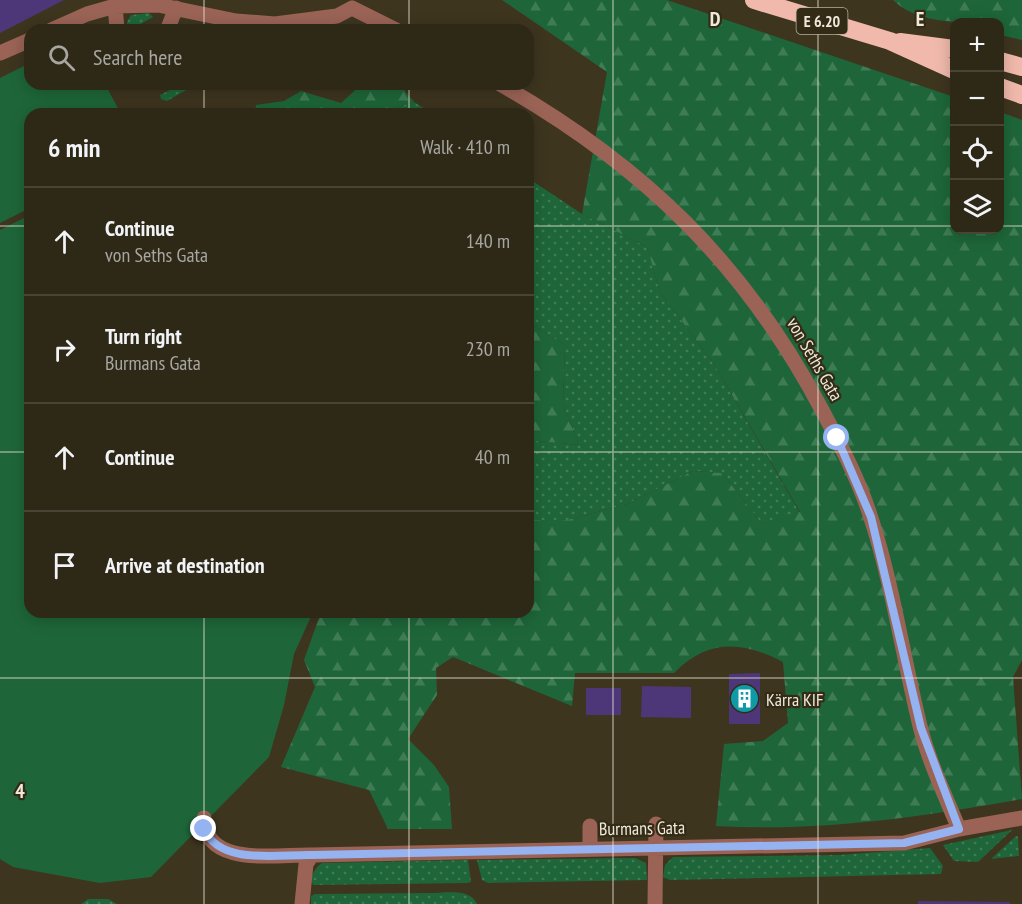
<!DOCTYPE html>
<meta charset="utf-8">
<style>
:root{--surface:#2e2817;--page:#363020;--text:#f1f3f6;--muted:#a7a6a1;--line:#494436}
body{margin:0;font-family:"PT Sans Narrow",sans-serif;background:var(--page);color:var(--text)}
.controls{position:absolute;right:18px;top:18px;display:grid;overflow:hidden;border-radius:12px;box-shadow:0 3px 15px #0003}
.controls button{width:54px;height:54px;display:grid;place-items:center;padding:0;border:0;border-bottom:2px solid var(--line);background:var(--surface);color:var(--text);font:30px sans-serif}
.stop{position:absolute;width:18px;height:18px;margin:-14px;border:4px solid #95b2f1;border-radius:50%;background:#fff}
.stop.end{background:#95b2f1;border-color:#fff;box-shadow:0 2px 6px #0008}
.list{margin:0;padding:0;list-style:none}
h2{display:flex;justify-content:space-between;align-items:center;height:78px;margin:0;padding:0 24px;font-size:26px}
h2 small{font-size:20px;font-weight:400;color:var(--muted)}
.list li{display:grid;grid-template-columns:39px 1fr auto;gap:18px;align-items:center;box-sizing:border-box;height:108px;padding:0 24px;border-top:2px solid var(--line)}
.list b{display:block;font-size:22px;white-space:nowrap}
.list p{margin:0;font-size:20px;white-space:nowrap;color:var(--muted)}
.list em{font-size:20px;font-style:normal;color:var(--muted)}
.icon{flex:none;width:33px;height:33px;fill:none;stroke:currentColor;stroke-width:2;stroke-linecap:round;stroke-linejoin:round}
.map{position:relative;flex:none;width:1022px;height:904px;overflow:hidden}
.search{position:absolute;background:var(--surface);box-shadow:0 3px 15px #0003;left:24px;top:24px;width:510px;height:66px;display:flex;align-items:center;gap:15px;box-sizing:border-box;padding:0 21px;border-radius:18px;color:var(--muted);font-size:22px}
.panel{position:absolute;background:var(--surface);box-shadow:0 3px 15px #0003;left:24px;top:108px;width:510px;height:510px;border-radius:18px}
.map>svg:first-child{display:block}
.grass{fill:url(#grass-dots)}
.forest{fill:url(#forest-firs)}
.garden{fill:#1e6639}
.building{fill:#4d3778}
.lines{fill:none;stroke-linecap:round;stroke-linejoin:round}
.minor{stroke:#9a6356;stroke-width:15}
.highway{stroke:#f0b9ab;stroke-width:18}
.route{stroke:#95b2f1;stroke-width:8}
.grid{fill:none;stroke:#eee9db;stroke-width:1.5;stroke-opacity:0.55}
.labels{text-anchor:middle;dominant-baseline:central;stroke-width:4.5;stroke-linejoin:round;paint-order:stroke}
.shield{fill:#332b15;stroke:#b6b0a0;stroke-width:1.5}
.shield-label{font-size:16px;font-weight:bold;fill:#eee9db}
.street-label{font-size:18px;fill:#eee9db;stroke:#332b15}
.poi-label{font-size:18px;fill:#eee9db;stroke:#332b15;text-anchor:start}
.grid-label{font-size:20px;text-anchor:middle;font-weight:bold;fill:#eee9db;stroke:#332b15;stroke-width:4.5;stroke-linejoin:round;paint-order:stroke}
</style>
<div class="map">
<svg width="1022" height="904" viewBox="0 0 1022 904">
<defs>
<pattern id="grass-dots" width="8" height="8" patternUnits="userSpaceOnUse" patternTransform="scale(1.5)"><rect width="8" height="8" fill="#1e6639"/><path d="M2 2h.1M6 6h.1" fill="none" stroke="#3f7c55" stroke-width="1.8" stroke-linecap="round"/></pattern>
<pattern id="forest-firs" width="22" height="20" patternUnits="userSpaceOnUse" patternTransform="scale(1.5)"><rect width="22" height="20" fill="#1e6639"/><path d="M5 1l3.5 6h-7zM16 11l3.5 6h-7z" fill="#3f7c55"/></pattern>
</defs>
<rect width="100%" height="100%" fill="#3e351f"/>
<path class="grass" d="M149,13l4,4 -23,13 -3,-2v-6l4,-7z
M182,84l6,1v4l-21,12 -6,-2 -1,-4z
M414,102l19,12h-59z
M528,178l54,36 65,33 13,45 54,72 86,149 -38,11 -40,-51 -29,-2 -66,33 -60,16h-32l-7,-7v-73l51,5 -16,-41 2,-59 -37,-22z
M1012,830l-34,32 -24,-1 -11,-16z
M1016,836l2,1 1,19 -28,3z
M930,848l13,18 -2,8 -271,6 -7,-3 2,-12 8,-8 167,-2z
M635,858l11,5 1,17 -159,3 -6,-3 -5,-20z
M468,860l3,22 -4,1 -154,2c-4,-8 2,-17 9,-22z
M432,893c15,0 38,-5 45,11h-166v-8l4,-2z
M88,899h20l9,5h-36z"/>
<path class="forest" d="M502,0h165l287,97v133h46v-118l22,8v540l-9,17 9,122c-101,18 -203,33 -306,27l8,-82 39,-3 25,-18 -5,-61c-40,-21 -75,-24 -109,11h-99l-3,33 -119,-49 -17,11 1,27 -29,44 26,26 15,22 3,42h-64l-19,-39 -88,-23 34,-80 -11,-27 17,-48h207v-99l7,7h32l60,-16 66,-33 29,2 40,51 38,-12 -86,-148 -54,-72 -13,-45 -65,-33 25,-142z
M893,0h129v40l-22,-5v-13c-36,0 -80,4 -107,-22z
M362,84h37l15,18 -40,12h-119l1,-9 28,-4 17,-10 40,12z
M528,323l37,22 -2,59 16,41 -51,-5z"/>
<path class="garden" d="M30,63v21h75l16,30h-91v94l-30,15v-145z
M30,215v397h283l-19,42 -10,51 -15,52 -118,120 -51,6 -87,-16 -13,-8v-629z"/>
<path class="building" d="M0,0h64l-64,33z
M760,673v51h-31v-50z
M642,686l49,1v31l-50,-1z
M586,688h35v27h-35z
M918,901l92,1v2h-92z"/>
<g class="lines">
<path class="minor" d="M115,6l2,23
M352,8l44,22
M168,28l8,-20
M51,30l36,-16 28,-8 43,-1 78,16 39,3 62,-8 15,-8
M0,53l30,-13
M500,84c144,82 244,179 322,326 18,34 37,70 49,108 22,68 32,139 49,208 9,36 25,69 39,103
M204,818c1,50 73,36 108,37
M590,826v22
M302,904l4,-40 6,-9 592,-12 55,-14 63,-11
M655,904l1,-80"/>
<path class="highway" d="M754,0l136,41 64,29
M900,42l54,7
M1000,61l22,6
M1000,87l22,8"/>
</g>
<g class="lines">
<path class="route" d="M204,829c16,37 75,25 108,26l592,-12 55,-14 -38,-101 -50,-211 -34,-79"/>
</g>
<path class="grid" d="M204,0v30M409,0v30M613,0v904M818,0v904M204,84v30M409,84v30M0,226h30M528,226h426M1000,226h22M0,452h30M528,452h494M204,612v292M409,612v292M0,678h1022"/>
<defs>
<symbol id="building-disc" viewBox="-11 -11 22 22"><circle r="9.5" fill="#0f9aa8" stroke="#332b15"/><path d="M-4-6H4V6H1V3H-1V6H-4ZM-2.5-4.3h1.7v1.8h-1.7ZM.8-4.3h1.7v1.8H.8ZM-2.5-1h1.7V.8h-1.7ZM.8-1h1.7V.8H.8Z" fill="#fff"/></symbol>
</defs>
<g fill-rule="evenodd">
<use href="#building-disc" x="728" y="682" width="33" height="33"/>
</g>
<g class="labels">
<rect class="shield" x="796.5" y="8" width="51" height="26" rx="4.5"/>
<g class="shield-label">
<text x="822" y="21">E 6.20</text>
</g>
<g class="street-label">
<text transform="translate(815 359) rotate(60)">von Seths Gata</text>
<text transform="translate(642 828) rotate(-1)">Burmans Gata</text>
</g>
<g class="poi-label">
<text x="766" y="699">Kärra KIF</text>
</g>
</g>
<g class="grid-label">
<text x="715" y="26">D</text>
<text x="920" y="26">E</text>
<text x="20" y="798">4</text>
</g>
</svg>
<div class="controls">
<button>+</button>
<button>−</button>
<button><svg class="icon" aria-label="locate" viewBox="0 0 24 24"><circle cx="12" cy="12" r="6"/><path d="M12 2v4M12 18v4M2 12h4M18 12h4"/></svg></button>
<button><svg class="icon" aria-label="layers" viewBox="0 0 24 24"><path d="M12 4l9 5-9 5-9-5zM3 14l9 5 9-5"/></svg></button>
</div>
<div class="stop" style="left:837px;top:438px"></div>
<div class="stop end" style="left:204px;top:829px"></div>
<div class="search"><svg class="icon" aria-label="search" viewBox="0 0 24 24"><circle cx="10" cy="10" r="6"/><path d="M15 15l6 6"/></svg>Search here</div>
<section class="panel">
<h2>6 min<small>Walk · 410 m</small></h2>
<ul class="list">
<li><svg class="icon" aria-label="ahead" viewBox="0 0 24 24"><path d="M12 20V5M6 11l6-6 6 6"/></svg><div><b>Continue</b><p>von Seths Gata</p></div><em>140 m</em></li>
<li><svg class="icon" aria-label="right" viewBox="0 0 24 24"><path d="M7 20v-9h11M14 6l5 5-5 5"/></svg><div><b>Turn right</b><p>Burmans Gata</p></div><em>230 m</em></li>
<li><svg class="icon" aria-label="ahead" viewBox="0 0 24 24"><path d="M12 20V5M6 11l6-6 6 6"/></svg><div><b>Continue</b></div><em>40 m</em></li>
<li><svg class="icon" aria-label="arrive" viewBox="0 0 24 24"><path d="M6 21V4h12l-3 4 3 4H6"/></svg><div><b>Arrive at destination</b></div></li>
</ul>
</section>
</div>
